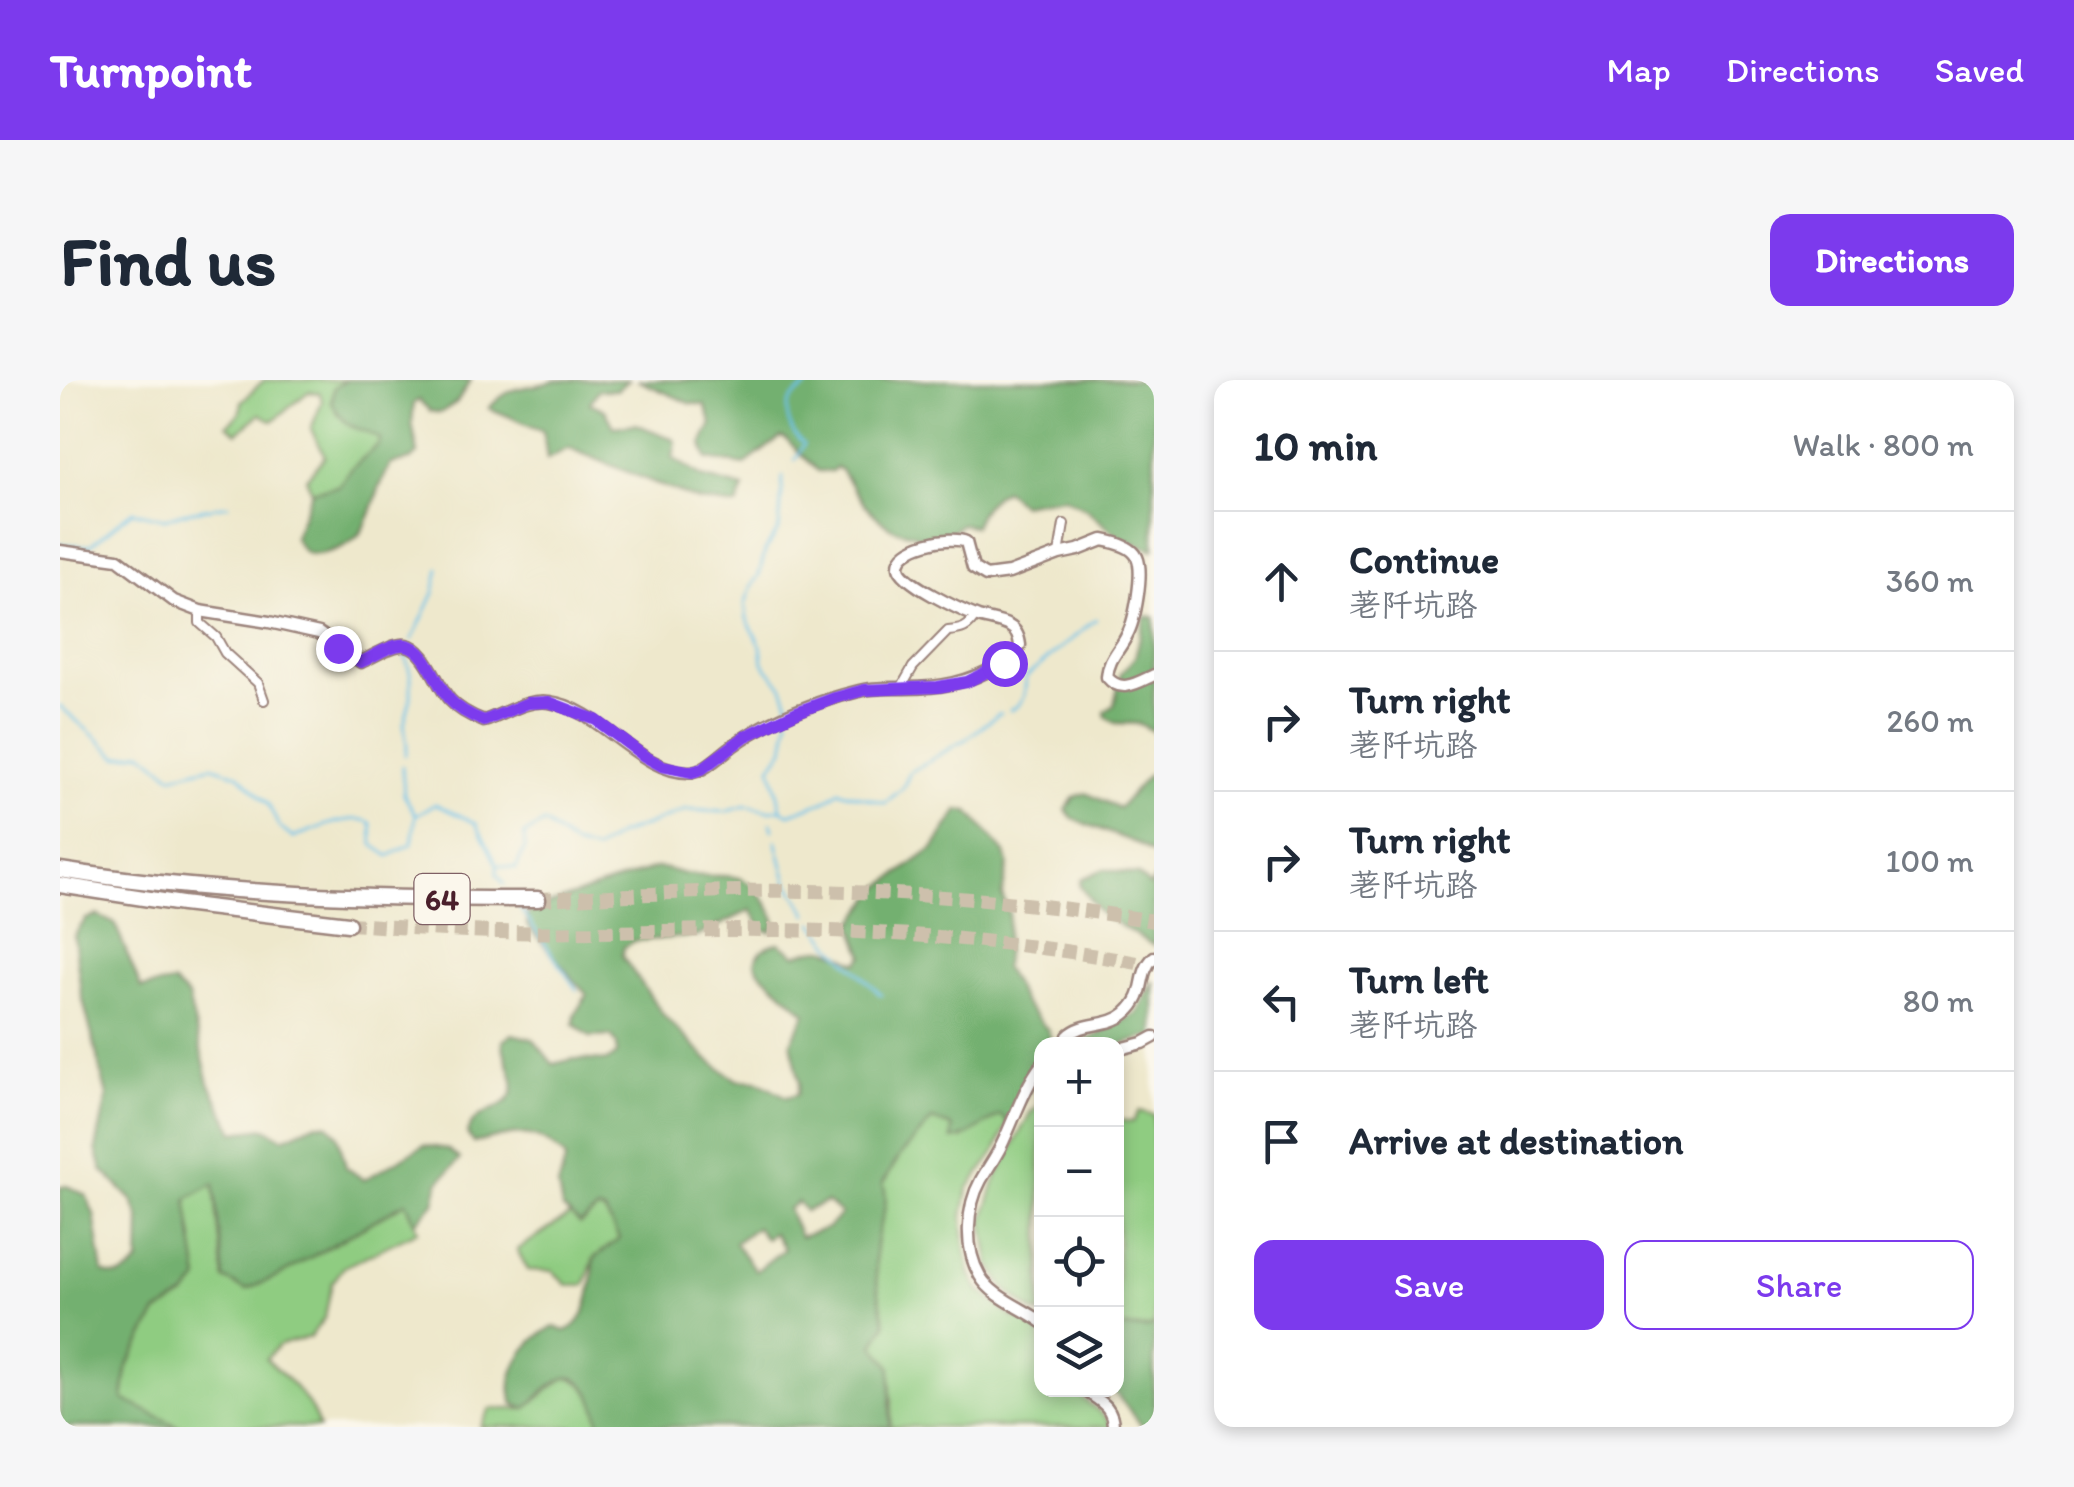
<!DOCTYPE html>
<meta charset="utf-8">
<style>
:root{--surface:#fff;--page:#f6f6f7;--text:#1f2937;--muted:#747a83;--line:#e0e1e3;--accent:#7c3aed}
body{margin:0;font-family:Itim,"LXGW WenKai TC",sans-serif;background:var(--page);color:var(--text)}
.controls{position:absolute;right:30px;bottom:30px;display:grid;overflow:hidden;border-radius:20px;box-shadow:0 5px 15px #0003}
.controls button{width:90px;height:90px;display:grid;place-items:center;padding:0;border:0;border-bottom:2px solid var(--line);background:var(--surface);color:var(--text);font:50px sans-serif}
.stop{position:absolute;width:30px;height:30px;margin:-22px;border:8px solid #7c3aed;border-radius:50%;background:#fff}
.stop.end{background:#7c3aed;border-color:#fff;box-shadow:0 2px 10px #0008}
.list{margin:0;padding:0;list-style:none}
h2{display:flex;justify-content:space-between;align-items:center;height:130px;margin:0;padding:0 40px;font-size:42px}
h2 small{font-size:32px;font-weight:400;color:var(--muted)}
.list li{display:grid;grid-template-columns:65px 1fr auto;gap:30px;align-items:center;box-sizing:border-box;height:140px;padding:0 40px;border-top:2px solid var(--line)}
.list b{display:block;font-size:38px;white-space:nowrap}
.list p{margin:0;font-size:32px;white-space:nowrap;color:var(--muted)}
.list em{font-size:32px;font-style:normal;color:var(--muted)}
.actions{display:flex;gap:20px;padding:30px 40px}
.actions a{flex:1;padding:22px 0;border:2px solid var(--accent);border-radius:20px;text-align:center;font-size:35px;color:var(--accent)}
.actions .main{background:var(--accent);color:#fff}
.icon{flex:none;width:55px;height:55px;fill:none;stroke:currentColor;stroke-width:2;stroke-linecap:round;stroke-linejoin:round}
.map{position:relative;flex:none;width:1094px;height:1047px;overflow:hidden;border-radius:20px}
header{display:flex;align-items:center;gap:60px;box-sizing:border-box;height:140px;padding:0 50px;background:var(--accent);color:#fff}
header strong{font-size:48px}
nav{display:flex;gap:55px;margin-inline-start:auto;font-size:35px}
.intro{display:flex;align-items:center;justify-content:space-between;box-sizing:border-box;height:240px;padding:0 60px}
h1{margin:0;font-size:70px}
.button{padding:25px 45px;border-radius:20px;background:var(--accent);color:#fff;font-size:35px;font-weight:700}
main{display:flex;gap:60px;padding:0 60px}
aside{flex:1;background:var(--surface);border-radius:20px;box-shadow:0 5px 15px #0003}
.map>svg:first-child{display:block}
.green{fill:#8fcc81;stroke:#6c7656;stroke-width:2.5}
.forest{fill:#73b06f;stroke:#5e684d;stroke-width:2.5;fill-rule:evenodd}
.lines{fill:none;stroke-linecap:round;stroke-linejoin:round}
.stream{stroke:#6dc3ea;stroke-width:2.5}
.highway-tunnel{stroke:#cdc0ac;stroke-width:14;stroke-dasharray:14 7;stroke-linecap:butt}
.street-casing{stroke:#9c847c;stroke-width:12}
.secondary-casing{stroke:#9c847c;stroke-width:15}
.highway-casing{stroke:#9c847c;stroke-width:19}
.street{stroke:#fff;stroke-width:8}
.secondary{stroke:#fff;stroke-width:10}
.highway{stroke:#fff;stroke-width:14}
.route{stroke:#7c3aed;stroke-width:12}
.labels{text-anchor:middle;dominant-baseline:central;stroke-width:8;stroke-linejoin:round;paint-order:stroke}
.shield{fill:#fbf7ec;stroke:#7f6065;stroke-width:2.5}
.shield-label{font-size:30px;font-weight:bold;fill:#4a1f2b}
</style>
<header>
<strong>Turnpoint</strong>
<nav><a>Map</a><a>Directions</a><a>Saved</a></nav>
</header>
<div class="intro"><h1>Find us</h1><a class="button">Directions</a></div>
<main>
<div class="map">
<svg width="1094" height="1047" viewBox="0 0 1094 1047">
<rect width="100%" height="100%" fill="#fbf7ec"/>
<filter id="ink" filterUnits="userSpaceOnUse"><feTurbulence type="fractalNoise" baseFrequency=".01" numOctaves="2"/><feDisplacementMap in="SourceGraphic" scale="20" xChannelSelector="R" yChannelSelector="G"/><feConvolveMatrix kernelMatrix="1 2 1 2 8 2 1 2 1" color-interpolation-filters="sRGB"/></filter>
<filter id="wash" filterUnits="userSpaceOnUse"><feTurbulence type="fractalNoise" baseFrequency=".0048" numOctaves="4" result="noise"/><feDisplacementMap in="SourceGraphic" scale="40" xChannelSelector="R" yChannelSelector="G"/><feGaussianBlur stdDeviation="2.25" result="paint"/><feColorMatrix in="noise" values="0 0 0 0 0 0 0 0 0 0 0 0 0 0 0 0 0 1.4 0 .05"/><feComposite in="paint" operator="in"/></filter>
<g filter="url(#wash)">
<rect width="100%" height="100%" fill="#eee8cc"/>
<path class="green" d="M204,0h83l-13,8 -2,15 48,36 -1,5 -27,24 -14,18 -26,5 -6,-12 19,-23 -14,-27 11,-27 -2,-9 -12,-1 -35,29 -13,-7 -23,19 -10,-8 13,-12 2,-12z
M981,706v228l-8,-2 -30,-25 -13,-23 -7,-43 13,-42 34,-66 9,-8 -1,-15z
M1079,731l15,4v210l-5,3h-32v-208l16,2z
M942,734l6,9 -14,31 -26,35 -5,28 2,27 5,29 9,17 33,27 13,3 16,10 1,59 33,1c12,15 29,21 39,37h-224l2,-26 -18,-56 12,-21c-7,-24 -12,-54 -10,-79 2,-23 15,-38 7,-62l16,-26 33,-37 21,7 9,12 25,-18z
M154,803l10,95 22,12 36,-16 125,-72 11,29 -74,36 -12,16 -7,34 -15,20 -31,8 -13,14c22,20 44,39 53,68h-140l-56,-27 4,-33 30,-54 28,-17 14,-16 -13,-81z
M538,829l7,4 15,26 -26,19 -9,27h-18l-14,-14 -25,-1 -11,-20 53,-35 10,8z
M508,997c22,6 30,29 32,50h-120l10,-18h35l33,-27z"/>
<path class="forest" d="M287,0h124l-14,22 -17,11 -10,-2 -11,-11 -5,3 -2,20 6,31 -8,6 -19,4c-25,39 -13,77 -67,89 -17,4 -22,-1 -30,-16l18,-46 26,-5 14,-18 27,-24 1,-5c-26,-15 -32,-6 -48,-36l2,-15z
M496,0h73l-12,10h-19l-8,13 15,7 9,17 21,-3 37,14 4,4 -3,16 29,19 42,11 -7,18 -38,-5 -130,-53 -22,11 -4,-28 -54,-23c26,-28 36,-16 67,-28z
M577,0h517v170l-34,-12 -34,-29 -23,-12 -42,7 -16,-14c-16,7 -25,20 -31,36l-13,-2 -17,13 -21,2c-10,-8 -21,-6 -31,-11 -23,-13 -38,-38 -51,-58l-5,-3 -4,4h-14l-32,-32 -5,-2 -37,28 -37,-6 -5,-15 10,-20 -7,-19 -16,-2z
M1085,236l9,1v115l-14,-8 -25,-1 -9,-6 -1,-5 9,-7 7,-32 14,-16z
M1088,395h6v80l-18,-12 -63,-24 -7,-9 8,-13 12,-4 33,15z
M899,430l10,2 36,41 3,11 -6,31 7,19 -5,53 21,38 23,25 4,14h-10l-1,27 -33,52 -7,-8c-16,7 -32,24 -49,24v-12l-20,-7 -33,37 -16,26c8,24 -5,39 -7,62 -2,25 3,55 10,79l-12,21 17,22 -1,60h-290c-2,-17 -12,-54 -35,-49 -14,4 -29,22 -40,31l-11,-5c-13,-28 14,-68 41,-77l10,4c25,-7 28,-50 29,-73l25,-19 -14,-27 -7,-2 -18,14 -18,-16 -4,-21 8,-29c-33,-34 -51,-24 -92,-15l-7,-9c7,-28 42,-21 46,-44 3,-16 -11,-32 -10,-49l9,-7 21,5 20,25 21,-5 33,2 10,-7v-10l-6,-8 -21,1 -16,-13 1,-10 12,-19 -60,-70 1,-11 9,-6 118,-40c12,-1 19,4 31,6 30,6 54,-8 75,21 7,9 12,17 15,28l-5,9 -9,-3 -11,-19 -54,26 -63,5 -10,6 -2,9 43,61 43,43 29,20 21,1 29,16 11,-3 2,-11 -9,-41 15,-29 -47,-42 -4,-9c5,-12 11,-17 24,-19l17,12c28,-11 35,-6 61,8l7,-7 -12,-32 27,-36 54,-39zM738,822l7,9 22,-9 14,12 -13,14 -28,9 -12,-28zM696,847l9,11 8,-5 11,16 -28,22 -21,-28z
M1044,489l34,6 12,11 4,-6v66l-54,-33 -20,-27 1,-7z
M37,535l18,9 26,64 32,-5 15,14 21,86 25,49 32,-4 17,10 34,-15 11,1 10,11 8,32 18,13 60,-35 23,4 13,10 -21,23 -5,21 -19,20 -9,-21 -124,72 -36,16 -22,-11 -10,-95 -27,15 12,81 -14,16 -28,17 -30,54 -4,32 56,28h-119v-240l7,-1 19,9 8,19 9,58c17,9 24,2 36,-10l1,-43 -8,-19 -30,-30 -6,-21 11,-53 -26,-104 -7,-56 12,-17z
M1094,601v54l-37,11 -37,-2 57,-31z
M1094,945v102h-11l-30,-37 3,-1 1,-61h31z"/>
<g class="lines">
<path class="stream" d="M735,80l9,-16c-12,-9 -24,-33 -11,-46 4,-5 9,-7 14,-11l2,-7
M723,97l-4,52 -14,22 -6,24 -7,10 -7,19 2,15 14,27 2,17 20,24 6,16v7
M0,164l30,2 42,-35 33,8 17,-6 46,-8
M352,260l22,-47 5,-24
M0,326l58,51 25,-5 29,24 40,-10 27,9 29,29 11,23 14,11c20,-8 59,-26 79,-15l1,22 16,11 23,-12 4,-29 19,-11 41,19 21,42 19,3 9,-20 -1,-13 20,-12 29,22 22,6 22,-15 70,-26 38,2 21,-6 23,5 12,-2 8,5 36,-13 14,-10 46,12 18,-15 7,-16 56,-33 34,-26
M950,330c15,-6 15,-19 16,-33l70,-58
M345,375l2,-9 -3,-22 7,-26v-22l-6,-22 2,-3
M342,386l2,29 12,20
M721,428l-10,-41 13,-18 5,-31
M711,443l2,6
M716,460l11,41 21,33
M437,487v7l7,10
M458,525l59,85
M754,543l21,26 46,46"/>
</g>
</g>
<g filter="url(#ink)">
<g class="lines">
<path class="highway-tunnel" d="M478,519c66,-2 132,-7 198,-8 140,-2 280,8 418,30
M288,544c50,3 101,7 152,8 92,2 183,-3 275,-2 127,1 254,12 379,36"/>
<defs>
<path id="street" d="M999,174l5,-30
M140,231v12l16,14 9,16 33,30 6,17
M841,308l12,-21 35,-36c13,-1 21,-3 27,-15"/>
<path id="secondary" d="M0,171l58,8 56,42 26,10 69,11 50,11 42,29c12,-5 32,-19 45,-17 20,3 31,41 44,55 9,10 21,16 34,21 21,-7 42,-22 65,-19 51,6 92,72 141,70 15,0 32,-19 44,-27 35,-26 84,-44 125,-54 15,-4 31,-3 46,-3 35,0 64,-5 94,-23 11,-5 17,-8 21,-20 -1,-8 -3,-15 -11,-19 -9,-5 -21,-6 -31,-9 -15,-6 -77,-34 -79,-50 -2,-22 53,-32 67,-25l7,26 13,8 23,-3 50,-19 19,-4 25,-10c11,2 29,6 34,17 7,15 -2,64 -10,78 -7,15 -19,24 -20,42 14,17 30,6 47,-2
M1011,664l-3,-8c15,-15 41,-8 58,-23 23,-20 10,-38 28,-56
M1056,670l27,-7 11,-6
M982,684c-17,22 -26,50 -38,76 -6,14 -15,26 -23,40 -15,27 -17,69 -1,96 12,21 43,32 62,46
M1023,1009c16,12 30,16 30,38"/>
<path id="highway" d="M0,490c159,25 318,29 478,29
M0,505l122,19 166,20"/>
</defs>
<use href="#street" class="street-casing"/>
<use href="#secondary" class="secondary-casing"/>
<use href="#highway" class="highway-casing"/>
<use href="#street" class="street"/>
<use href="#secondary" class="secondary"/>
<use href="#highway" class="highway"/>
</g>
</g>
<g class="lines" filter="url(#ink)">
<path class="route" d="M278,268l23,14c12,-5 31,-19 45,-17 20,3 31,41 44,55 9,10 21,16 34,21l44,-18 21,-1 47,18 48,36 18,10 30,6 10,-3 44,-33 51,-24 38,-14 29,-8 74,-3 29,-5 37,-19"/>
</g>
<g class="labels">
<rect class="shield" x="354.5" y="494" width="55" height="50" rx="8"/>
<g class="shield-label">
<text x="382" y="519">64</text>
</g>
</g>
</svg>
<div class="controls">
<button>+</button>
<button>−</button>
<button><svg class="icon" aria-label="locate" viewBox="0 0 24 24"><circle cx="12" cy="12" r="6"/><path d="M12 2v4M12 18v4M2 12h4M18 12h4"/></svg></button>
<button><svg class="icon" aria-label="layers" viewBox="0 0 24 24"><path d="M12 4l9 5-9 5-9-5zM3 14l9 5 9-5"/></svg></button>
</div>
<div class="stop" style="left:944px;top:283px"></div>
<div class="stop end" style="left:278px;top:268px"></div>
</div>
<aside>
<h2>10 min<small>Walk · 800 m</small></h2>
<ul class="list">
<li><svg class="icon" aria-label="ahead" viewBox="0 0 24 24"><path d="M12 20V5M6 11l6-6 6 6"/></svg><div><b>Continue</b><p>荖阡坑路</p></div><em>360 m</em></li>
<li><svg class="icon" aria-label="right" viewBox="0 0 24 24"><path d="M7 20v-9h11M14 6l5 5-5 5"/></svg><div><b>Turn right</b><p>荖阡坑路</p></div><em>260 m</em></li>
<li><svg class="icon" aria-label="right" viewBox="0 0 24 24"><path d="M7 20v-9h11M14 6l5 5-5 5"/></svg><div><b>Turn right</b><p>荖阡坑路</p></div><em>100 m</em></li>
<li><svg class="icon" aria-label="left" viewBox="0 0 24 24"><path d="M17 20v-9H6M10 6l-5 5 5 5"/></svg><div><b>Turn left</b><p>荖阡坑路</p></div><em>80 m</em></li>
<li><svg class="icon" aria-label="arrive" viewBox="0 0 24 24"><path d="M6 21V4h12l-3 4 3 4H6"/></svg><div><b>Arrive at destination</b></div></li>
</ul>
<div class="actions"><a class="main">Save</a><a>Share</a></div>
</aside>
</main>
